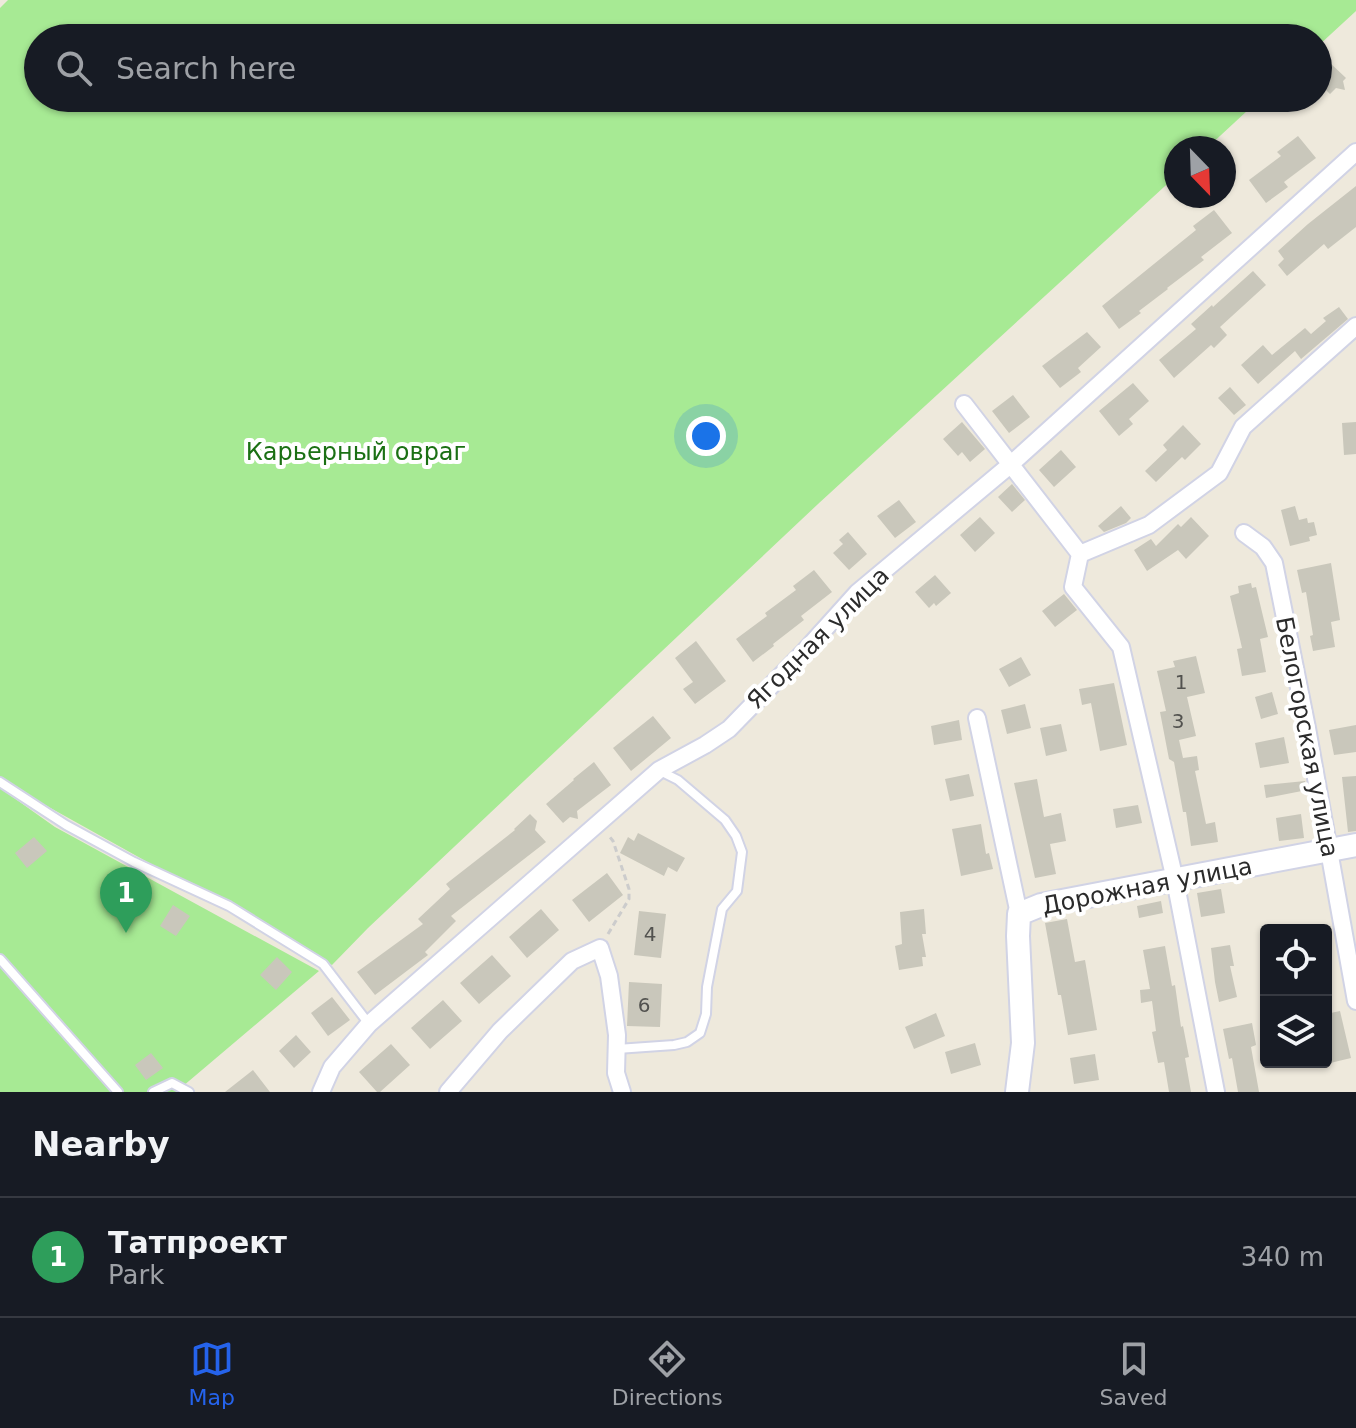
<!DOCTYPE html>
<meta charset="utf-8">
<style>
:root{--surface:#171b24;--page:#242831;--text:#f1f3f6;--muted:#9ea1a6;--line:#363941;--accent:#2563eb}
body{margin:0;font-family:"DejaVu Sans",sans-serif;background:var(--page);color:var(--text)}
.controls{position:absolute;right:24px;bottom:24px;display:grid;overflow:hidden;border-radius:8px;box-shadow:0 2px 6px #0004}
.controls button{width:72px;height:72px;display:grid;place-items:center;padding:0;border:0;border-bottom:2px solid var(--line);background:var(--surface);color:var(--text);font:40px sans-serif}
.compass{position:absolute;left:1164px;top:136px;width:72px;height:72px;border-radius:50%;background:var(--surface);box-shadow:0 2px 6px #0004;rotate:157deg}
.you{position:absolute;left:706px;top:436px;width:28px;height:28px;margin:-20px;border:6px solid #fff;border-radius:50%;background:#1a73e8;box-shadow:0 0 0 12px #1a73e833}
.badge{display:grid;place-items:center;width:52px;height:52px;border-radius:50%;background:var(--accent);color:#fff;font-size:26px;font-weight:700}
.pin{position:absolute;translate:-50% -66px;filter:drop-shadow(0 2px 4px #0008)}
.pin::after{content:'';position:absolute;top:42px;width:28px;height:24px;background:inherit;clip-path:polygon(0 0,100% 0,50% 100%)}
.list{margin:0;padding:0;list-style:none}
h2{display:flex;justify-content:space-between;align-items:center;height:104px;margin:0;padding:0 32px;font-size:34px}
h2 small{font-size:26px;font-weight:400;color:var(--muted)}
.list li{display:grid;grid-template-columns:52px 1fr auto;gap:24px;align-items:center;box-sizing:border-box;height:120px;padding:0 32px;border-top:2px solid var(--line)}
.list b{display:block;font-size:30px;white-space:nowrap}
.list p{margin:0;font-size:26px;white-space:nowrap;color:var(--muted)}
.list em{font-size:26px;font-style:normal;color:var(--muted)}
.icon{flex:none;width:44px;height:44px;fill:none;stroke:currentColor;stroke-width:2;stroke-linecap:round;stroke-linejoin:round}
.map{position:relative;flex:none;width:1356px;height:1092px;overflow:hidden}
.search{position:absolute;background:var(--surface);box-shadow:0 2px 6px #0004;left:24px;right:24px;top:24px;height:88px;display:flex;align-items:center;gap:20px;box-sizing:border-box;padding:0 28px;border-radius:44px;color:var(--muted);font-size:30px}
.sheet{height:224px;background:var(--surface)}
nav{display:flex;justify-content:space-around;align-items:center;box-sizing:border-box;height:112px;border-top:2px solid var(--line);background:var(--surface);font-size:22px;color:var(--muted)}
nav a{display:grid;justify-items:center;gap:4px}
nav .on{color:var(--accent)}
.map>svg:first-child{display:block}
.green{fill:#a7ea94}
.building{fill:#c9c7bb}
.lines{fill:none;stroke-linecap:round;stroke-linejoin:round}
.lane-casing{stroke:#d1d3e5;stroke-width:12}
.street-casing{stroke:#d1d3e5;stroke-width:20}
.secondary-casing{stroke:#d1d3e5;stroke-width:26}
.path{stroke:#ccc;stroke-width:3;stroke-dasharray:6 4;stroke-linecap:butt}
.lane{stroke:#fff;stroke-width:8}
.street{stroke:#fff;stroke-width:16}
.secondary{stroke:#fff;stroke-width:22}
.labels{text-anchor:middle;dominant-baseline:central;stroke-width:8;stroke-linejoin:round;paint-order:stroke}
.number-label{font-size:20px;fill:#52524f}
.park-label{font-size:24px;fill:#1b7014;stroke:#fff}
.street-label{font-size:24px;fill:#2b2b2b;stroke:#fff}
</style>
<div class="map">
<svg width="1356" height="1092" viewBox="0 0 1356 1092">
<rect width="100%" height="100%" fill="#eee9dc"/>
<path class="green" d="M8,0h1348v11l-38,35v-8h-1280v60h1223l-54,50h-31v28l-358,328 -450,424 -36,37 -321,-179 -11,-10v-768z
M0,788l55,39 264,144 -143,121h-176z"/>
<path class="building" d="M1329,62l17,16 -3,3 2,9 -9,-2 -6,6 -12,-12v-9z
M1298,136l18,22 -32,24 4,5 -22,16 -17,-23 32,-24 -4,-4z
M1356,186v41l-28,22 -4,-5 -37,32 -9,-11 6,-6 -6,-8 30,-27z
M1214,210l18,23 -31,24 3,3 -37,28 1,1 -29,22 2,2 -22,16 -17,-23 94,-76 -3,-4z
M1253,271l13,14 -46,42 7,8 -13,13 -3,-3 -37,33 -15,-18 37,-31 -5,-5 21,-19 1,2z
M1339,307l9,12 -47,40 -6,-8 -37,33 -17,-19 22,-20 9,10 33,-27 6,6 15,-13 -3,-3z
M1087,332l14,15 -23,21 3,4 -21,16 -18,-22z
M1133,383l16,18 -20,18 4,5 -14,12 -20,-25z
M1230,387l16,18 -12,10 -16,-17z
M1013,395l17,22 -21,16 -17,-22z
M962,422l23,27 -15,13 -8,-10 -4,4 -15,-17z
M1356,422v32l-12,1 -2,-32z
M1183,425l18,19 -16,16 -3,-3 -26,25 -11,-11 22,-21 -4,-5z
M1061,450l15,17 -22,20 -15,-17z
M1012,484l13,16 -13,12 -14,-15z
M899,500l17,22 -21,16 -18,-22z
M1121,506l10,12 -5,5 -22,9 -6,-6z
M1295,506l4,14 8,-2 1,5 6,-1 3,13 -8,2 1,4 -20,5 -9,-36z
M980,517l15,16 -20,19 -15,-17z
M1191,517l18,19 -23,23 -8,-9 -31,21 -13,-21 17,-11 5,7 22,-22 3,3z
M848,532l19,22 -18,16 -16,-17 10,-9 -4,-4z
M1331,563l9,57 -9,2 4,25 -22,4 -3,-15 3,-1 -7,-43 -4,1 -5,-23z
M814,570l18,22 -31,24 3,4 -31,24 1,2 -21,16 -17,-23 31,-23 -2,-3 31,-23 -3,-4z
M935,575l16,18 -15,13 -2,-3 -5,5 -14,-16z
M1251,583l1,5 4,-1 12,50 -8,2 6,33 -24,4 -5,-27 5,-1 -12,-52 9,-3 -1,-7z
M1064,594l13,16 -22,17 -13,-16z
M696,641l30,40 -31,23 -12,-15 10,-7 -18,-24z
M1196,656l9,37 -18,4 9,39 -17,4 4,18 14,-2 2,14 -4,1 11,53 9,-2 3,20 -27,4 -5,-34h-3l-9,-50 -5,-3 -9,-47 6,-1 -9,-40 18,-4 -2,-6z
M1021,657l10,18 -22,12 -10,-18z
M1114,683l13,62 -27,6 -9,-48 -9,2 -3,-16z
M1272,692l6,22 -17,5 -6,-22z
M1025,704l6,24 -24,6 -6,-24z
M653,716l18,22 -40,33 -18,-23z
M959,720l3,20 -28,5 -3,-19z
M1061,724l6,27 -21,5 -6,-28z
M1356,725v27l-22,3 -5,-25z
M1284,737l5,26 -29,5 -5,-25z
M594,762l17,23 -34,26 1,8 -8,-2 -7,6 -17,-19 28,-24 -1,-1z
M969,774l5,22 -24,5 -5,-22z
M1356,776v55l-8,1 -6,-55z
M1037,779l7,38 17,-4 5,28 -16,3 6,30 -21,4 -21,-95z
M1305,781l2,9 -41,8 -2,-13z
M1138,805l4,18 -26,5 -3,-19z
M530,814l7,7 -2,9 11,12 -95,74 5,5 -31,31 3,3 -53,40 -18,-23 66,-48 -5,-5 32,-30 -4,-5 69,-54 -1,-1z
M1301,814l3,24 -25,3 -3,-23z
M981,824l5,30 3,-1 4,16 -32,7 -9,-47z
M638,833l47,25 -8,14 -9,-5 -4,9 -44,-23 8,-16 6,4z
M34,837l13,14 -20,17 -12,-15z
M607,873l16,22 -34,27 -17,-22z
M1221,889l4,24 -24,4 -4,-24z
M1161,901l2,12 -24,5 -2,-12z
M173,905l17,11 -14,20 -16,-10z
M541,909l18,21 -32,28 -18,-21z
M924,909l2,25h-4l4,23h-4l1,9 -24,4 -4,-24 7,-2 -2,-32z
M639,911l27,3 -5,44 -27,-3z
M1067,919l8,43 10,-2 12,70 -29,5 -7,-40h-3l-13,-72z
M1230,945l4,21h-4l7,31 -18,5 -4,-20 -4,-34z
M1165,946l7,40 3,-1 6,42 2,-1 6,31 -4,1 6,34h-22l-5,-30 -6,1 -6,-31 4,-1 -4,-30 -11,2 -1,-13 10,-1 -7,-39z
M492,955l19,21 -32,28 -19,-21z
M277,957l15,15 -16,18 -16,-15z
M629,982l33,2 -2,43 -33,-1z
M332,997l18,23 -22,16 -17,-23z
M443,1000l19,21 -32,28 -19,-21z
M1340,1011l11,47 -25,6v-50z
M936,1013l9,23 -31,13 -9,-22z
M1252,1023l4,22 -5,2 8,45h-21l-6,-34 -3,1 -6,-30z
M296,1035l15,17 -17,16 -15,-17z
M975,1043l6,22 -30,9 -6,-22z
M391,1044l19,21 -30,27h-3l-18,-20z
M151,1053l12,15 -17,12 -11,-15z
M1095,1054l4,26 -25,4 -4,-26z
M253,1070l17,22h-45z"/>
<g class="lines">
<defs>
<path id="lane" d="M0,782l66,43 68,37 95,44 94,58 46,60
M0,959l118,133
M617,1049l57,-4 13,-3 13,-9 6,-19 1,-27 15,-78 15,-18 5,-39 -6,-16 -11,-16 -47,-40 -18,-9
M153,1092l19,-9 17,9"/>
<path id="street" d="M964,404l116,150 -7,33 48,60 54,233 41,212
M1244,533l19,14 11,16 33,165 49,273
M1080,554l69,-29 70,-52 24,-46 113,-101
M977,718l42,196
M321,1092l11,-25 37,-43 290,-254 46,-25 24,-16 75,-77 53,-59 153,-128 346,-313
M448,1092l52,-61 72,-70 28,-13 9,28 8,59 -1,38 6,19"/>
<path id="secondary" d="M1017,1092l6,-49 -5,-107 1,-22 22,-9 315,-60"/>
</defs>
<use href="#lane" class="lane-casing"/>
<use href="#street" class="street-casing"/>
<use href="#secondary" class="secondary-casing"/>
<path class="path" d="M608,934l21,-35v-10l-16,-48 -4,-5"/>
<use href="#lane" class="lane"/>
<use href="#street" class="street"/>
<use href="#secondary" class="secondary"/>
</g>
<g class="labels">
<g class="number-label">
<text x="1181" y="682">1</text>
<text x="1178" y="721">3</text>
<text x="650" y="934">4</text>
<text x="644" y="1005">6</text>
</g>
<g class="park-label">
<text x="356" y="452">Карьерный овраг</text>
</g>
<g class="street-label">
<text transform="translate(818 638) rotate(-45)">Ягодная улица</text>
<text transform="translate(1307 737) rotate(79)">Белогорская улица</text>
<text transform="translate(1147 886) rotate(-11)">Дорожная улица</text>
</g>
</g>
</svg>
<div class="controls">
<button><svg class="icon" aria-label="locate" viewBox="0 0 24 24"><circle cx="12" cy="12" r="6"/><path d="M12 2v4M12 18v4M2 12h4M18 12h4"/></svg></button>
<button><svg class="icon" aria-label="layers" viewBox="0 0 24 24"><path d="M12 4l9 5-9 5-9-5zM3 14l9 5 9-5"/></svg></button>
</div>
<svg class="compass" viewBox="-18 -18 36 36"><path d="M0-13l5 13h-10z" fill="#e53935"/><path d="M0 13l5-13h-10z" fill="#9ea1a6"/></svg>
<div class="you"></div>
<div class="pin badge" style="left:126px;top:933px;background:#2e9e5b">1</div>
<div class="search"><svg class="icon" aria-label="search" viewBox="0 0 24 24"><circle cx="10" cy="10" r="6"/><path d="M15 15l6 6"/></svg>Search here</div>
</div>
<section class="sheet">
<h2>Nearby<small></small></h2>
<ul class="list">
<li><span class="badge" style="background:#2e9e5b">1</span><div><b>Татпроект</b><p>Park</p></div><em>340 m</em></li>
</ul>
</section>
<nav>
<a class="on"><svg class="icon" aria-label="map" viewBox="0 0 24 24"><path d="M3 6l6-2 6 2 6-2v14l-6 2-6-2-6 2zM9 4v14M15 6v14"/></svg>Map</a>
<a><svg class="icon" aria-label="directions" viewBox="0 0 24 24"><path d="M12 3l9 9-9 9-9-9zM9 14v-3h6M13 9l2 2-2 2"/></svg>Directions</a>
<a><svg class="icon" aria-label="saved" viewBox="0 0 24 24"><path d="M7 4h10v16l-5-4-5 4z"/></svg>Saved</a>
</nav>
